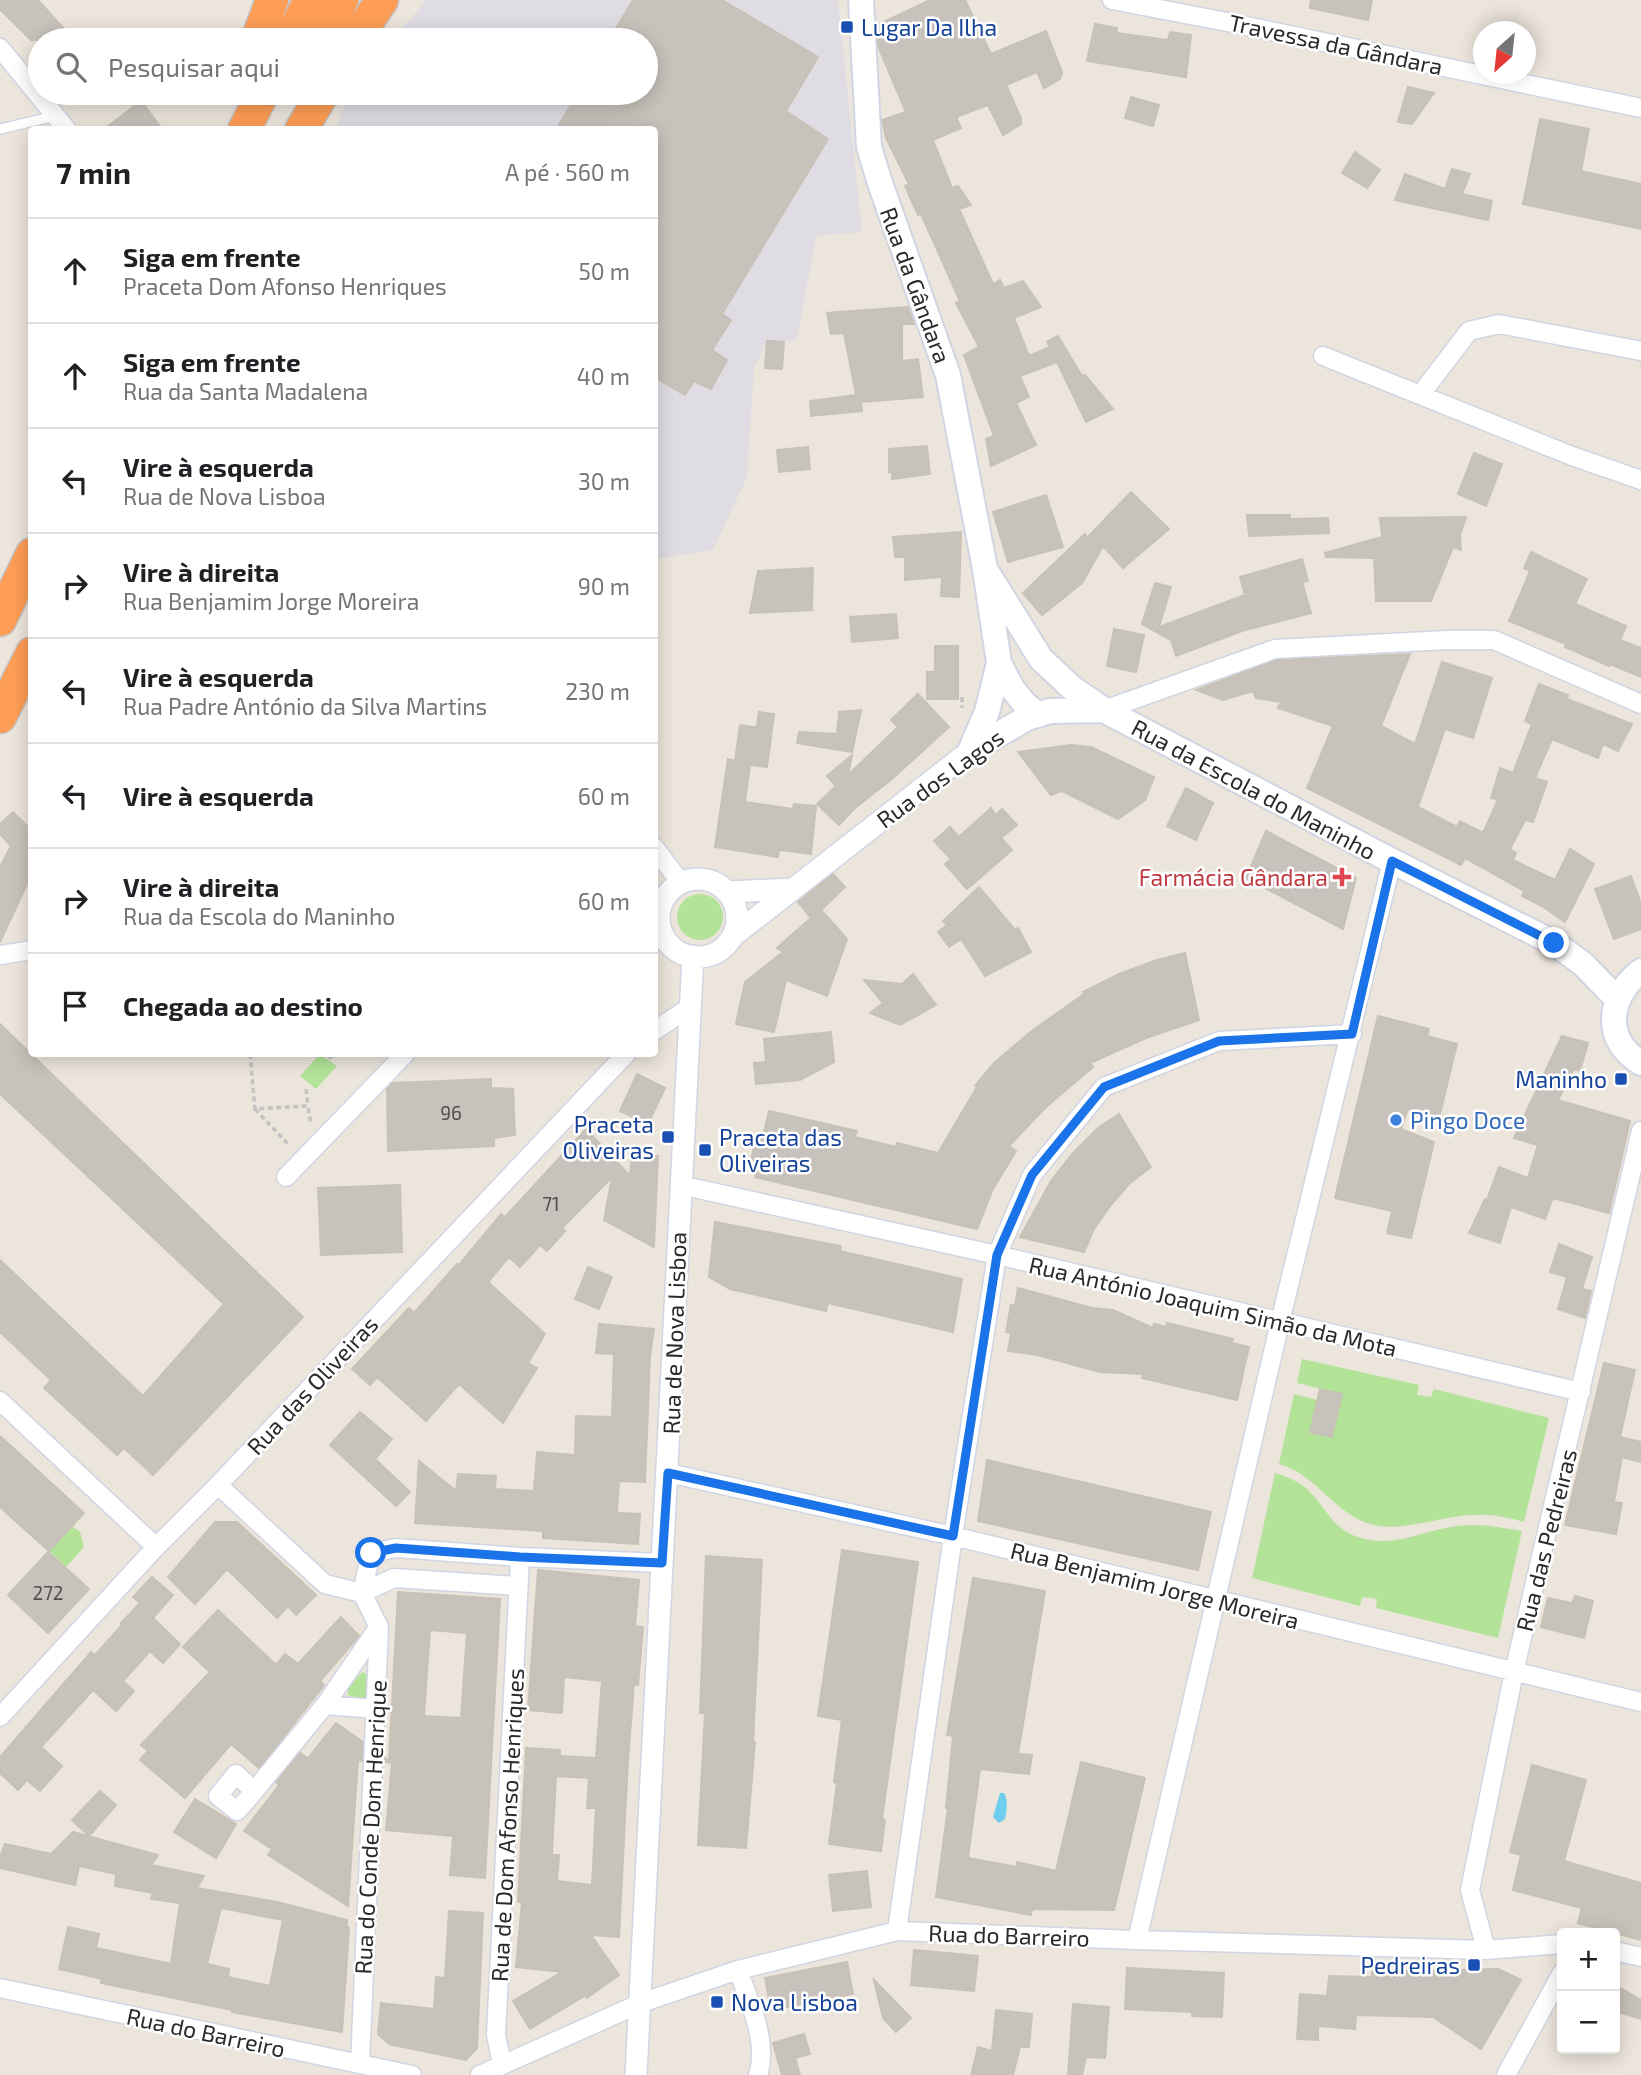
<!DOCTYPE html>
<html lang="pt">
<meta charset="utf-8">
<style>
:root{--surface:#fff;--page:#f2f2f2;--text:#202124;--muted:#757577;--line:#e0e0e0}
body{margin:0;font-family:"Exo 2",sans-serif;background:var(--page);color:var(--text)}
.controls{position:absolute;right:21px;bottom:21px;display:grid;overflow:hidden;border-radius:7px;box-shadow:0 4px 18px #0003}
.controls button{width:63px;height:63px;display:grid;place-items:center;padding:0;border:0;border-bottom:2px solid var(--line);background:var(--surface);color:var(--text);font:35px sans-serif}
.compass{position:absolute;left:1473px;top:21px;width:63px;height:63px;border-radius:50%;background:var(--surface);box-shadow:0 4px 18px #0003;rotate:207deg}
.stop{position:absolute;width:21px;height:21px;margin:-16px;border:5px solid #1a73e8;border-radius:50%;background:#fff}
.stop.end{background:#1a73e8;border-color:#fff;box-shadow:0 2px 7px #0008}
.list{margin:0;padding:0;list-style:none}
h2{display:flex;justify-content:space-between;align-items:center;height:91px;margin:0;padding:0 28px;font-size:30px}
h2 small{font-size:23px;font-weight:400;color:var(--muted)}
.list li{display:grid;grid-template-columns:46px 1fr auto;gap:21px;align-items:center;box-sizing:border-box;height:105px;padding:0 28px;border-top:2px solid var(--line)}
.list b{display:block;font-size:26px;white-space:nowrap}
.list p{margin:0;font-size:23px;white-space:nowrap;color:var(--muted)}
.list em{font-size:23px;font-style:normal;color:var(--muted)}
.icon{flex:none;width:38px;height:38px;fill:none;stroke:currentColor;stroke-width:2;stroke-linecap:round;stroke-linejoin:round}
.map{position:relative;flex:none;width:1641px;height:2075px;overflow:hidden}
.search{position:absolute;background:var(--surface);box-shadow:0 4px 18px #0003;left:28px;top:28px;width:630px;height:77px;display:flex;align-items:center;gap:18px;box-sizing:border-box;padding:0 24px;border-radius:38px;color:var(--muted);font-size:26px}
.panel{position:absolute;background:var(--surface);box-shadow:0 4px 18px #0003;left:28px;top:126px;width:630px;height:931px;border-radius:7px}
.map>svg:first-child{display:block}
.industrial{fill:#dfdce4}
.green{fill:#b2e398}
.water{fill:#6fcdee}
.building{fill:#c7c2bb;stroke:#c7c1b6;stroke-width:2;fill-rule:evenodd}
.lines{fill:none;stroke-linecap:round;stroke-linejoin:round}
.service-casing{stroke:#d1d5e3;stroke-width:12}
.minor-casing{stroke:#d1d5e3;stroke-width:21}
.tertiary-casing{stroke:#d1d5e3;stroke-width:24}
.secondary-casing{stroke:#d1d5e3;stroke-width:28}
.motorway-casing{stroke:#c3c3c3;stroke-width:35}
.path{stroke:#c3c3c3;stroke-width:3.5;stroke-dasharray:5 3.5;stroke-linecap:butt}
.service{stroke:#fff;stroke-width:9}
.minor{stroke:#fff;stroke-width:18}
.tertiary{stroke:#fff;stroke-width:21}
.secondary{stroke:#fff;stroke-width:24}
.motorway{stroke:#fe9d55;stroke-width:32}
.route{stroke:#1a73e8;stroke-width:9}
.transit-dot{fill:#1a4fb4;stroke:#fff;stroke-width:2.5}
.health-dot{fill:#e0444e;stroke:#fff;stroke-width:2.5}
.shop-dot{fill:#3f7fe0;stroke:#fff;stroke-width:2.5}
.labels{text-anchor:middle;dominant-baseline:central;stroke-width:5;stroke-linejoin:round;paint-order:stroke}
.number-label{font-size:19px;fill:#51504e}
.transit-label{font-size:23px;fill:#164399;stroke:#fff;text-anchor:start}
.street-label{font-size:23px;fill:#2a2a2a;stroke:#fff}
.health-label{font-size:23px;fill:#be3a42;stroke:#fff;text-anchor:end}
.shop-label{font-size:23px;fill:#366cbe;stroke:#fff;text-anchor:start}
</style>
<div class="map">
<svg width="1641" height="2075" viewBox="0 0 1641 2075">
<rect width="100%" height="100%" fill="#ece5dc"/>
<path class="industrial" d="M427,0h411l24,232 -46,4 -19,104 -30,2 -13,25 -7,110 -34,73 -58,9 -1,-429h-319l7,-19 13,-18h291v-53h-254z"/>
<path class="green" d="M677 917a23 23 0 1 1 46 0a23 23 0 1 1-46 0Z
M320,1054l17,12 -21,23 -16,-13z
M1302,1359l117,26 -2,10 14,2 3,-8 115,29 -25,104c-15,-4 -32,-8 -48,-7 -31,0 -72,17 -102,10 -39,-9 -57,-51 -95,-61l15,-70 23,6 -7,32 21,5 11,-43 -45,-11z
M1275,1473c13,4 23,8 33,17 19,18 23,38 50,47 36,12 65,-7 100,-11 22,-3 43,2 64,5l-24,107 -122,-30 1,-9 -15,-2 -2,9 -108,-28z
M72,1526l8,6 4,15 -18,20 -17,-16z
M362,1672l7,3 -1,22 -3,3 -17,-5v-7z"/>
<path class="water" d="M1000,1793h4c4,6 3,18 1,26l-6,4 -6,-6z"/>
<path class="building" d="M0,0h38l36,40h-43l-31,-31z
M633,0h89l96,57 -32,54 42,28 -106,175 9,6 -19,30 15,10 -16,29 -17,-8 -9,14 -31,-18v-247h-98l22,-37h68v-53h-37z
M930,0h35l26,54 55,-23 16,41 -2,7 -16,9 -7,-16 -31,13 15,33v6l-18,11 -15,-30 -32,12 5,11 -28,12 19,48 6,-2 13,19 -12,4 34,75 7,-4 4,8 19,-7 18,26 -27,11 15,38 21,-9 -3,-5 11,-6 24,40 3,-1 28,34 -27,13 -29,-60 -37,14 9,21 -13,6 20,42 -45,21 -5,-27 8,-3 -30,-81 15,-8 -23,-44 4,-2 -39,-87 -3,1 -13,-29 4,-2 -23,-46 -4,-18 24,-8 -28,-66 -1,-21z
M1311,0h61l-4,20 -58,-12z
M1095,24l22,4 -1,5 52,7 2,-8 21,3 -5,42 -99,-16z
M1408,87l26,6 -22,31 -14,-2z
M1131,97l28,8 -6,21 -28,-8z
M141,101l22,29h-60z
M1540,119l49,10 -8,42 60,13v45l-118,-25z
M1355,152l25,18 -13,18 -25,-15z
M1452,169l18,5 -8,20 30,7 -4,19 -93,-20 10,-26 40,15z
M908,307l6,17h-12v37l16,-2 5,38 -62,5 1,9 -51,5 -1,-15 46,-6 -12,-62 -13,1 -4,-21z
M767,341l17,1 -2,27 -17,-1z
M927,446l3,28 -38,5v-6l-3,-1v-23z
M808,447l2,22 -31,3 -2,-22z
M1474,453l28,11 -16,42 -28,-12z
M1131,492l38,37 -46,39 -20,-22 -21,37 -40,32 -19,-22 62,-59 2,4z
M1046,495l17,52 -55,15 -15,-50z
M1247,515h43v4l38,-1 1,15 -80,3z
M1466,517l-6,18 1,15 -8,-3 -22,54h-55l-2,-43 -48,-1 -1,-4 57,-16 -2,-19z
M961,532l-2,65 -18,-1 1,-19 -37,3v-23h-10l-2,-20z
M1531,552l56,27 -12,25 51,22 -6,14 21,8v29l-31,-13 -1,2 -44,-19 1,-3 -57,-23 21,-50 -6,-3z
M1302,559l6,22 -6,1 9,31 -69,18 -66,25 -5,-16 -29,-16 13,-41 16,4 -12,40 86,-32 -5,-18z
M813,568l-1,42 -62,3 8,-42z
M896,614l2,24 -46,4 -2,-25z
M1114,629l30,6 -8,37 -29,-6z
M935,646h23v53h-31v-27h8z
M1410,654l-29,72 34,18 27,-82 50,16 -19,60 -28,-9 -27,78 39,20 3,-6 23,12 15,-33 -7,-2 9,-30 13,5 19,-49 -7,-3 14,-37 29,11 -1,4 65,25 -14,27 -15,-7 -5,14 -46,-19 -17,39 12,4 -14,40 -8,-2 -15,29 6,4 -3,7 42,20 15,-31 24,15 -29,58 -23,-16 -20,-10 2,-5 -59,-33 -4,7 -154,-77 26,-62 -55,-18 3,-6 -25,-4 -3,-7 -30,9 -27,-10 81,-30z
M918,694l31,33 -57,52 -37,29 -16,17 -22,-21 19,-18 -9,-10 25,-21 -4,20 50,-48 -7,-7z
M861,710l-9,42 -55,-9 2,-11 38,2 2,-22z
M759,712l15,2 -7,53 -17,-2 -5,37 48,7 1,-5 22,2 -5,48 -32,-4 -1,7 -63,-10 13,-88 7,2 5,-36 15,2 -1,19z
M1071,745l20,2 63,30 -9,23 -27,19 -56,-28 -11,4 -33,-43z
M1186,788l27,15 -17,37 -29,-14z
M991,808l5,7 6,-6 15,16 -16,13 11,12 -45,39 -22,-25 6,-5 -17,-18 16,-14 9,10z
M13,812l19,19v42l-32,69v-75l11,-21 -11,-12v-10z
M1266,831l90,47 -13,51 -97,-51z
M833,874l12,13 -24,23 26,29 -20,57 -41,-16 -12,52 -38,-8 9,-42 38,-30 -6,-4 34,-30 -13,-16z
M1631,876l10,28v25l-27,10 -19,-50z
M979,887l36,43 3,-2 13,24 -46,24 -24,-37 -12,8 -11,-15 9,-7 -4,-4z
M1185,953l14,67 -53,18 -56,25 3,4 -47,40 -37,39 7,5 -23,38 -16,40 -222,-52 3,-15 -7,-2 5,-21 6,1 7,-29 88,20 -2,6 41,10 1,-4 41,10 39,-66 -2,-1 20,-24 38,-32 51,-36 -1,-2 36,-18 38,-14z
M913,974l23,31 -36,20 -30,-12 13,-10 -19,-23 38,4z
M1378,1016l51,13 -2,7 30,8 -18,74 -31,-9 -7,20 33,13 -23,96 -24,-5 5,-22 -57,-13z
M0,1024l303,293 -150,158 -29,-27 -7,7 -73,-67 7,-8 -51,-48v-72l143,136 81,-92 -224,-210z
M831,1032l3,30 -34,18 -44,4 -2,-21 12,-1 -2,-23z
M1562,1036l26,7 -8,28 -6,-2 -16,31 72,21 -21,92 -56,-15 -8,21 -34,-12 -11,36 -31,-10 16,-34 2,1 12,-33 29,11 10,-33 -24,-7z
M637,1074l28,14 -17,36 -28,-13z
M491,1079v9l22,1 2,46 -21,3v8l-106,5 -1,-62 5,-6z
M1119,1114l32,53 -22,17 -19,22 -16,23 -10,23 -64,-15 31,-56 22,-28 25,-25z
M586,1129l44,47 2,-22 26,2 -4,91 -50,-27 8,-43 -50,51 3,3 -18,20 -7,-6 -20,22 -11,-10 -21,25 57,52 -17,29 9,5 -34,55 -44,-39 -33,37 -49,-44 -7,8 -18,-16 57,-61 5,5 43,-49 2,1 42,-51 4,3z
M400,1185l2,67 -81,3 -3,-67z
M715,1222l126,24 -1,5 122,28 -9,53 -125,-29 -2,8 -96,-22 -21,-12z
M1559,1244l33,13 -10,32 9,2 -6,27 -27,-9 9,-32 -17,-5z
M588,1267l24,10 -13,32 -24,-10z
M1018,1288l74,20 21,2 40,18 1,-4 12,3 1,-4 66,16 -1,4 17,4 -12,53 -95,-22 1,-4 -43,-2 -63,-17 -29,-4 3,-18 -5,-1 5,-27 4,1z
M599,1324l55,5 -4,28 -5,125 -26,-1 -2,32 23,1 -2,30 -95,-6v-7l-128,-8 4,-62 37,30 2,-17 38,2 -1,13 39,2 3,-39 38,3 1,-39 36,1 2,-63 -18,-1z
M1604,1363l31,7 -15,67 21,5v20l-19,-5 -8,45 8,1 -6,31 -51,-9z
M1320,1389l22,5 -10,43 -22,-5z
M360,1412l32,27 -17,20 35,33 -14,14 -66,-61z
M0,1436l84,77 -35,38 -49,-44z
M987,1460l224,52 -13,58 -220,-49z
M215,1522h22l79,73 -20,20 -8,-9 -11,12 -50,-49 -32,35 -27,-27z
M842,1550l76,12 -36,257 3,1 -4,31 -52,-7 8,-61 -3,-1 8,-62 -24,-4z
M48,1552l41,37 -41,44 -40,-38z
M706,1556l56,4 -9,182h2l-9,106 -48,-3 7,-132h-5z
M538,1570l101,10 -4,46 8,1 -5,58 -4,-1 -6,76 -9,177 -28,-2 28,40 -32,23 -1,-3 -56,34 -17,-28 49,-29 -46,-5 6,-65h-4l8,-154 34,2v6l36,2 6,-77 -38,-4 -2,36 -34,-3zM556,1776l33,2 -2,30h9l-4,77 -35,-4 2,-26h-7z
M152,1577l21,18 -20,23 27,26 -17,19 -13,-12 -27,30 11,10 -18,20 -23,-21 -52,57 21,19 -22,25 -13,-11 -9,10 -18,-17v-16l91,-105 4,3 27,-30 -1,-2 19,-20 -7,-6z
M973,1578l72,13 -27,163 14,1 -3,19 -49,-5 -12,89 49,9v-5l39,9 25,-109 64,16 -31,132 -82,-1 -1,6 -95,-18 12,-89h-2l7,-72 -6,-1z
M398,1592l102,7 -15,279 -35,-3 3,-39 -67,-6 6,-67 -7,-1v-4l4,3zM430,1630l37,3 -6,85 -37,-2z
M1575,1596l18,5 -9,37 -43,-11 7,-29 24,5z
M218,1610l58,55 9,-11 13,10 43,-47 18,19 -39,45 4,4 -65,83 -28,-24 -46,54 -45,-38 8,-9 -7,-6 69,-73 -27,-25z
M336,1723l27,19 -1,19 -4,-1 -10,146 -80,-51 4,-6 -28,-18 35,-46 -3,-3 24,-29 8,5z
M1532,1765l54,15 -22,81 77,22v57l-63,-17 4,-15 -69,-18 8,-35 -11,-3z
M100,1791l16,14 -27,31 -17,-16z
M195,1799l41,25 -20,34 -42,-26z
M73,1832l85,23 -7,10 53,11 -7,12 80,14 70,18v8h2l-7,104 -110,-20v-2l-131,-27 1,-4 -43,-10 9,-42 31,7 -3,14 75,16 9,-61 -29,-4 2,-6 -38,-7 1,-12 -37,-8 -4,19 -75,-17v-11l5,-13 46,10zM221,1908l62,12 -13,66 -42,-9 1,-8 -22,-5z
M867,1871l4,36 -38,4 -4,-36z
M449,1911l34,2 -6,135 -11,12 -77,-16 -11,-10 3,-31 53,6 2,-32 9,1z
M914,1950l64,6 -4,35 -63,-6z
M847,1962l6,32 -82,16 -6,-32z
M1127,1968l97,5 -2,44 -30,-1v-4l-67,-3z
M1498,1969l23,11 -40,69 -48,-32 -77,-2 -1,14 -37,-3v14l-21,-1 3,-45 27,2 2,-20 43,1v-5z
M874,1980l37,38 -15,14 -13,-14z
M1615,1985l26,15v19l-26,-8z
M1073,2004l36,3 -4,51 -19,-1 -4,18h-14z
M996,2010l36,4 -3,33h-9l-7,28h-42l7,-28 14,4z
M804,2034l6,20 -15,4 5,17h-18l-9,-32z"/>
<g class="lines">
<defs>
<path id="service" d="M0,129l55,-13"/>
<path id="minor" d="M1112,0l120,23 409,85
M0,48l67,82
M1323,356l249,100 69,24
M1421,394l48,-63 30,-7 142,27
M1104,710l171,-61 172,-9h47l147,64
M654,847l27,36
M654,914l5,1
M0,955l32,-5
M654,1031l36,-24
M286,1177l119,-123
M680,1185l317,70 584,137
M0,1401l156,146
M668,1473l285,63 688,166
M218,1485l107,99 37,9
M362,1593l9,-40 25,-5 124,9 142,6
M362,1593l32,-15 124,8
M325,1705l51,4
M0,1717l156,-170 62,-62 408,-431
M254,1791l-18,-17 -18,22 19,15 9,-10 79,-96 53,-77
M897,1931l56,-395 44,-281 35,-80 72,-88 115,-46 133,-7
M1137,1940l143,-618 112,-461
M1486,1950l-16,-60 44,-218 127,-541
M1615,1951l26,6
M738,1970c11,31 31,72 20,105
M0,1988l412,87
M360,2064l19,-437 -17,-34
M502,2064l-6,-29 24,-478
M480,2075l161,-72 97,-33 159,-39 240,9 349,10 76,-6
M1506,2075l56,-102"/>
<path id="tertiary" d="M659 918a39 39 0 1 1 78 0a39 39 0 1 1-78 0Z
M728,892l65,-3
M733,936l237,-185
M636,2075l57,-1119"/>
<path id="secondary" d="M861,0l8,147 11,36 68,192 37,194 14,94 13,25 12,15 14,12
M985,569l56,90 31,29 32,22 288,151 162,82 29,21 34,35
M970,751l57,-33 23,-7 54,-1
M970,751l17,-39 12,-49
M1641,971c-33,25 -39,69 0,92"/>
<path id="motorway" d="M257,40l15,-40
M289,40l21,-40
M323,40l19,-40
M355,40l27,-40
M244,130l19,-37
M301,130l22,-37
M0,620l32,-66
M0,717l32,-64"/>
</defs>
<use href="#service" class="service-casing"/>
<use href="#minor" class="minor-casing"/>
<use href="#tertiary" class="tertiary-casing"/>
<use href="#secondary" class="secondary-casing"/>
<use href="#motorway" class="motorway-casing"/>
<path class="path" d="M962,697v11
M250,1054l5,55 53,-3 3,18
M329,1059l5,-5
M306,1089l2,17
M255,1109l35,37"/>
<use href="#service" class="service"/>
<use href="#minor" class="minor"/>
<use href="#tertiary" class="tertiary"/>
<use href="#secondary" class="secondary"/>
<use href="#motorway" class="motorway"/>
</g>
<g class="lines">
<path class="route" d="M371,1553l25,-5 124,9 142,6 6,-90 285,63 44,-281 35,-80 72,-88 115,-46 133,-7 40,-173 162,82"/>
</g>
<g class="transit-dot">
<rect x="840" y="20" width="14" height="14" rx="3.5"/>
<rect x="1614" y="1072" width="14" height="14" rx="3.5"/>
<rect x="661" y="1130" width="14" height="14" rx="3.5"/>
<rect x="698" y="1143" width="14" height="14" rx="3.5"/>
<rect x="1467" y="1958" width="14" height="14" rx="3.5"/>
<rect x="710" y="1995" width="14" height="14" rx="3.5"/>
</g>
<path class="health-dot" d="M1338.5 866.5h7v7h7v7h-7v7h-7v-7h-7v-7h7z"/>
<circle class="shop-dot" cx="1396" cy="1120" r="7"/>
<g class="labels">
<g class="number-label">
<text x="451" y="1112">96</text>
<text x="551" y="1203">71</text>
<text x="48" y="1592">272</text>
</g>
<g class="transit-label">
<text x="861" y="27">Lugar Da Ilha</text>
<text x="1607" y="1079" text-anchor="end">Maninho</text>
<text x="654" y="1124" text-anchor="end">Praceta<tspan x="654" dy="26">Oliveiras</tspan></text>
<text x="719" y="1137">Praceta das<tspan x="719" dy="26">Oliveiras</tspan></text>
<text x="1460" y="1965" text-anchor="end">Pedreiras</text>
<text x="731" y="2002">Nova Lisboa</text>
</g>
<g class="street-label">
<text transform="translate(1336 44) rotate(12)">Travessa da Gândara</text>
<text transform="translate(916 285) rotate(70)">Rua da Gândara</text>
<text transform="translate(940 778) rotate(-36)">Rua dos Lagos</text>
<text transform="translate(1254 789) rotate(28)">Rua da Escola do Maninho</text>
<text transform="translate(1213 1306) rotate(13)">Rua António Joaquim Simão da Mota</text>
<text transform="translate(674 1333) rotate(-88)">Rua de Nova Lisboa</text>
<text transform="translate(312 1385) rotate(-47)">Rua das Oliveiras</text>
<text transform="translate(1546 1540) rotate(-76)">Rua das Pedreiras</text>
<text transform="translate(1155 1585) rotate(14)">Rua Benjamim Jorge Moreira</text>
<text transform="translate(507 1825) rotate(-87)">Rua de Dom Afonso Henriques</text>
<text transform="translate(370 1827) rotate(-87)">Rua do Conde Dom Henrique</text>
<text transform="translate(1009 1935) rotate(2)">Rua do Barreiro</text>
<text transform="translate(206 2032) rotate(12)">Rua do Barreiro</text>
</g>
<g class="health-label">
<text x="1328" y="877">Farmácia Gândara</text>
</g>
<g class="shop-label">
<text x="1410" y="1120">Pingo Doce</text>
</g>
</g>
</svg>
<div class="controls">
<button>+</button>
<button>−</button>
</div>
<svg class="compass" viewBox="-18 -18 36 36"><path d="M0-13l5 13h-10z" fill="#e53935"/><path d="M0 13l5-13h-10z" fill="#757577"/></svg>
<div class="stop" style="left:371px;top:1553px"></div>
<div class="stop end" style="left:1554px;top:943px"></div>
<div class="search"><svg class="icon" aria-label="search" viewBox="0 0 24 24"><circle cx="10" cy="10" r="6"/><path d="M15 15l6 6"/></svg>Pesquisar aqui</div>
<section class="panel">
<h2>7 min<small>A pé · 560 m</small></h2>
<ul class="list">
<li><svg class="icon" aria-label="ahead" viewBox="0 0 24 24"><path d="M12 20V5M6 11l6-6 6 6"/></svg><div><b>Siga em frente</b><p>Praceta Dom Afonso Henriques</p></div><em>50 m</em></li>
<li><svg class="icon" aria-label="ahead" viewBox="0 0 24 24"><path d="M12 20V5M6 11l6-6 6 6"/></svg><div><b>Siga em frente</b><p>Rua da Santa Madalena</p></div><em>40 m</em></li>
<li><svg class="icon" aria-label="left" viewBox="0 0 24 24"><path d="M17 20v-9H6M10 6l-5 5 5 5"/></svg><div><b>Vire à esquerda</b><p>Rua de Nova Lisboa</p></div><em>30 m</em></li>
<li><svg class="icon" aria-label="right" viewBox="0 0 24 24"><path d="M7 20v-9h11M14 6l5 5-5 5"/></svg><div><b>Vire à direita</b><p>Rua Benjamim Jorge Moreira</p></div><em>90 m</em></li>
<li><svg class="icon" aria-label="left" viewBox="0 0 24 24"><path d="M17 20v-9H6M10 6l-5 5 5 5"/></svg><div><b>Vire à esquerda</b><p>Rua Padre António da Silva Martins</p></div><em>230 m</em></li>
<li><svg class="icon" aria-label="left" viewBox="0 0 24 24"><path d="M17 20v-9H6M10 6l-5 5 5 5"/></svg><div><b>Vire à esquerda</b></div><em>60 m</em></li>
<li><svg class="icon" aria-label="right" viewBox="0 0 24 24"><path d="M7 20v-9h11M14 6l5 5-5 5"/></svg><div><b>Vire à direita</b><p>Rua da Escola do Maninho</p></div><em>60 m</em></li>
<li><svg class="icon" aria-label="arrive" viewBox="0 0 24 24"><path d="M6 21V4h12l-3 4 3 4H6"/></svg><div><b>Chegada ao destino</b></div></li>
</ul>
</section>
</div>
